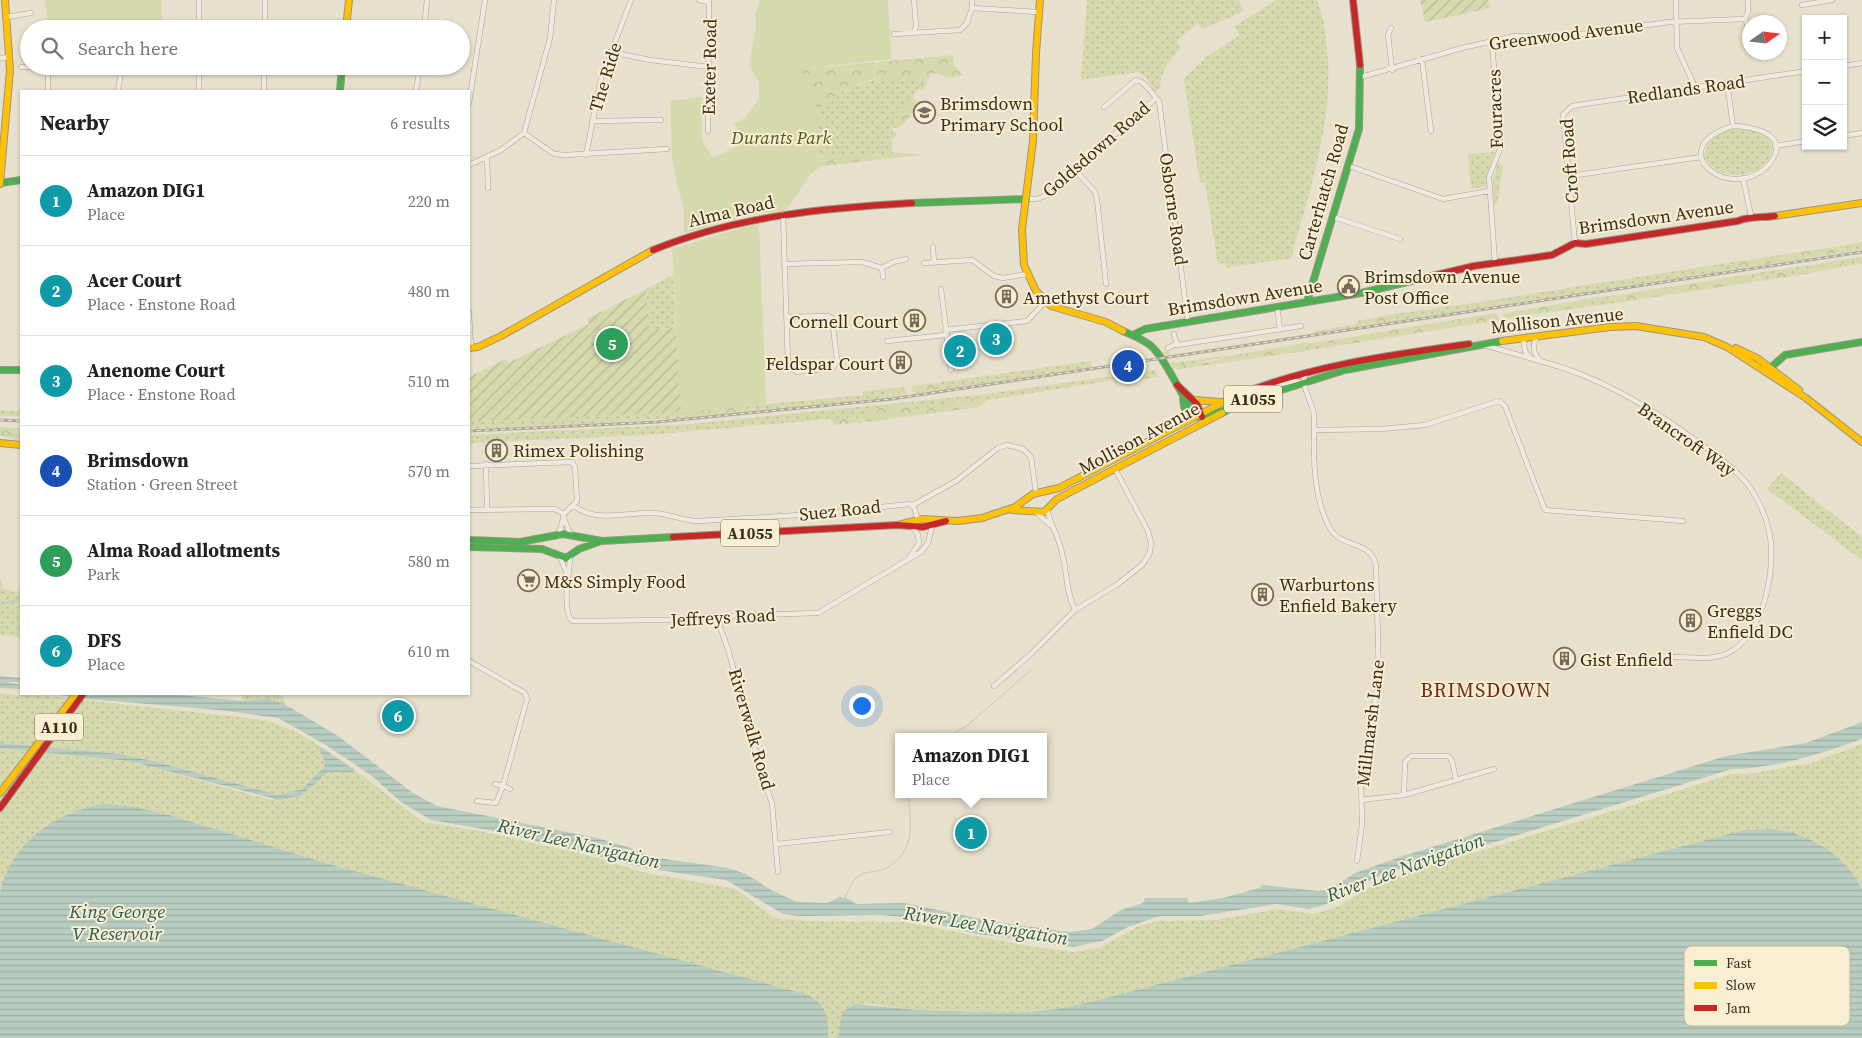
<!DOCTYPE html>
<meta charset="utf-8">
<style>
:root{--surface:#fff;--page:#f2f2f2;--text:#202124;--muted:#757577;--line:#e0e0e0;--accent:#2563eb}
body{margin:0;font-family:"Source Serif 4",serif;background:var(--page);color:var(--text)}
.controls{position:absolute;right:15px;top:15px;display:grid;overflow:hidden;border-radius:0px;box-shadow:0 1px 4px #0004}
.controls button{width:45px;height:45px;display:grid;place-items:center;padding:0;border:0;border-bottom:1px solid var(--line);background:var(--surface);color:var(--text);font:25px sans-serif}
.compass{position:absolute;left:1742px;top:15px;width:45px;height:45px;border-radius:50%;background:var(--surface);box-shadow:0 1px 4px #0004;rotate:76deg}
.you{position:absolute;left:861px;top:705px;width:18px;height:18px;margin:-12px;border:4px solid #fff;border-radius:50%;background:#1a73e8;box-shadow:0 0 0 8px #1a73e833}
.badge{display:grid;place-items:center;width:32px;height:32px;border-radius:50%;background:var(--accent);color:#fff;font-size:16px;font-weight:700}
.pin{position:absolute;translate:-50% -50%;border:2px solid #fff;box-shadow:0 1px 5px #0006}
.popup{position:absolute;left:895px;top:733px;width:152px;height:65px;box-sizing:border-box;display:grid;place-content:center;border-radius:0px;background:var(--surface);filter:drop-shadow(0 1px 4px #0005);font-size:16px;white-space:nowrap;color:var(--muted)}
.popup b{font-size:19px;color:var(--text)}
.popup::after{content:'';position:absolute;left:50%;top:100%;margin-left:-10px;border:10px solid transparent;border-top-color:var(--surface)}
.list{margin:0;padding:0;list-style:none}
h2{display:flex;justify-content:space-between;align-items:center;height:65px;margin:0;padding:0 20px;font-size:21px}
h2 small{font-size:16px;font-weight:400;color:var(--muted)}
.list li{display:grid;grid-template-columns:32px 1fr auto;gap:15px;align-items:center;box-sizing:border-box;height:90px;padding:0 20px;border-top:1px solid var(--line)}
.list b{display:block;font-size:19px;white-space:nowrap}
.list p{margin:0;font-size:16px;white-space:nowrap;color:var(--muted)}
.list em{font-size:16px;font-style:normal;color:var(--muted)}
.icon{flex:none;width:28px;height:28px;fill:none;stroke:currentColor;stroke-width:2;stroke-linecap:round;stroke-linejoin:round}
.map{position:relative;flex:none;width:1862px;height:1038px;overflow:hidden}
.search{position:absolute;background:var(--surface);box-shadow:0 1px 4px #0004;left:20px;top:20px;width:450px;height:55px;display:flex;align-items:center;gap:12px;box-sizing:border-box;padding:0 18px;border-radius:28px;color:var(--muted);font-size:19px}
.panel{position:absolute;background:var(--surface);box-shadow:0 1px 4px #0004;left:20px;top:90px;width:450px;height:605px;border-radius:0px}
.map>svg:first-child{display:block}
.grass{fill:url(#grass-dots)}
.forest{fill:url(#forest-crowns)}
.park{fill:#d6d8ad}
.garden{fill:url(#garden-furrows)}
.water{fill:url(#water-rules)}
.lines{fill:none;stroke-linecap:round;stroke-linejoin:round}
.stream{stroke:#b8ccc0;stroke-width:1}
.street-casing{stroke:#aca496;stroke-width:5.5}
.fast-casing{stroke:#9c9485;stroke-width:8}
.slow-casing{stroke:#9c9485;stroke-width:8}
.jam-casing{stroke:#9c9485;stroke-width:8}
.street{stroke:#eee9df;stroke-width:4.5}
.fast{stroke:#4caf50;stroke-width:6}
.slow{stroke:#ffc107;stroke-width:6}
.jam{stroke:#c62828;stroke-width:6}
.rail-casing{stroke:#ada99f;stroke-width:3}
.rail{stroke:#f8eed1;stroke-width:1;stroke-dasharray:4;stroke-linecap:butt}
.labels{text-anchor:middle;dominant-baseline:central;stroke-width:4;stroke-linejoin:round;paint-order:stroke}
.shield{fill:#f8eed1;stroke:#746652;stroke-width:1}
.shield-label{font-size:16px;font-weight:bold;fill:#3b2c1c}
.street-label{font-size:18px;fill:#3b2c1c;stroke:#f8eed1}
.poi-label{font-size:18px;fill:#3b2c1c;stroke:#f8eed1;text-anchor:start}
.park-label{font-size:18px;font-style:italic;fill:#4a5921;stroke:#f8eed1}
.water-label{font-size:19px;font-style:italic;fill:#2a5c5b;stroke:#f8eed1}
.quarter-label{font-size:20px;letter-spacing:1px;fill:#6c2c18;stroke:#f8eed1}
.key{fill:#f8eed1;stroke:#bfb49b;stroke-width:1}
.key-label{font-size:14px;fill:#3b2c1c}
</style>
<div class="map">
<svg width="1862" height="1038" viewBox="0 0 1862 1038">
<defs>
<pattern id="grass-dots" width="8" height="8" patternUnits="userSpaceOnUse" patternTransform="scale(1.25)"><rect width="8" height="8" fill="#d6d8ad"/><path d="M2 2h.1M6 6h.1" fill="none" stroke="#b9ba94" stroke-width="1.8" stroke-linecap="round"/></pattern>
<pattern id="forest-crowns" width="20" height="18" patternUnits="userSpaceOnUse" patternTransform="scale(1.25)"><rect width="20" height="18" fill="#d6d8ad"/><path d="M2 6a3 3 0 1 1 6 0M12 15a3 3 0 1 1 6 0" fill="none" stroke="#b9ba94"/></pattern>
<pattern id="garden-furrows" width="10" height="10" patternUnits="userSpaceOnUse" patternTransform="scale(1.25)"><rect width="10" height="10" fill="#d6d8ad"/><path d="M-1 1l2-2M0 10L10 0M9 11l2-2" fill="none" stroke="#b9ba94"/></pattern>
<pattern id="water-rules" width="6" height="5" patternUnits="userSpaceOnUse" patternTransform="scale(1.25)"><rect width="6" height="5" fill="#b8ccc0"/><path d="M0 2.5h6" fill="none" stroke="#9fafa4"/></pattern>
</defs>
<rect width="100%" height="100%" fill="#e7e0cc"/>
<path class="grass" d="M1087,0h152l5,11 -41,18 -6,-6 -21,19 5,6c-11,12 -21,23 -21,40l-6,4c-4,-9 -7,-17 -16,-20l-57,8z
M1277,0h40l3,8c23,87 -6,167 -29,250l-64,10 -1,-5 -8,1 -13,-82 -5,1 -16,-104 21,-21 35,-23 -5,-9z
M881,78c10,0 36,-1 43,3l-32,46 1,5 4,3 -5,4v13l8,2 -76,4 1,-34 -5,-14c11,-18 41,-26 61,-32z
M1734,128c16,1 35,1 39,20 -8,32 -53,36 -69,9 3,-18 14,-23 30,-29z
M1495,152l-7,19 -2,15 -15,3 -3,-35z
M1498,163l5,3 -6,38 -3,1 -1,-25z
M1862,242v8l-24,3 8,-4 1,-4z
M1862,257v7l-16,2 -13,-5z
M1733,262l6,7 -223,34 2,-7 177,-28 2,3 30,-5v-3z
M1825,263l-8,6 -15,1 -2,5 -7,1 -5,-6 -5,1 -9,8 -13,2 -1,-4 -10,-3z
M673,275l3,53 -27,1 -3,-40z
M1617,295l-2,8 -22,3 -5,-7z
M1480,302l5,6 -92,14 2,-8z
M1357,321l2,6 -193,30 -3,-5 6,-1 1,4 144,-22v-2l40,-6z
M1310,342v5l19,-4 14,2 -45,7 2,-5 -2,-3z
M1234,355l-58,12 -1,3 -5,-7z
M1091,361l1,6 -156,24v-8z
M1156,370l3,7 -44,6 -1,-3 -127,20 -11,-2 -10,2 -48,13 -10,-8 -41,10v7l-9,-4 -28,1 -184,16 -177,8v-8l222,-11 287,-29z
M886,389v4l7,4 -147,16 -1,-7 118,-11v-4z
M0,410l21,1v5h-21z
M681,412l14,5 -143,9 -83,3 2,-7z
M1781,473l81,64v23l-95,-71z
M0,577l3,11 14,4 4,-4v49l-21,-2z
M0,694l57,3 209,23 33,13 22,14 -2,4 6,12 -1,4 -22,22 -23,6 -122,-33 -36,-8 -121,-11z
M242,694h40l4,11 -18,-7 -25,3z
M1862,744v145c-21,-45 -71,-64 -118,-59l-646,170 -41,9 -40,4 -100,-3 -53,-7 -23,13 -3,22h-10c0,-21 -2,-36 -23,-44l-476,-130 -163,-50 -94,-2c-33,16 -62,47 -72,83v-147l129,13 142,39 31,-5 26,-23h25l2,-2 68,52 58,9 121,28 40,13 94,17 38,29 33,3 98,1 123,24 46,6 26,-4 39,-22 20,-5 57,-1 62,-11 35,5 24,-7 43,-26 253,-76 98,-31h18l62,-11z"/>
<path class="forest" d="M954,55v10l8,10c-8,4 -17,3 -25,-2l-6,1 -8,17 -4,-2 4,-8c-6,-4 -11,-1 -18,-1 -8,-1 -16,-3 -24,-2 -16,1 -53,18 -61,32l5,14 -1,33 85,-4 13,2 -100,11 -11,7 -25,37 -45,-35 8,-62 8,-8 49,-23 -6,-13z
M912,96l5,7c-5,11 -9,19 -20,25l-5,-1z
M1847,245l-1,4 -8,4 -99,16 -6,-7z
M1833,261l13,5 -46,9 2,-5c13,1 20,-7 31,-9z
M1727,263l-3,6 -25,3 -4,-4z
M1787,270l6,6 -19,3 5,-7z
M1750,274l7,2 4,5 -146,22 2,-8z
M1518,296l-2,7 -31,5 -5,-6z
M1588,299l5,7 -86,12 -6,-4z
M1496,313l4,7 -157,25 -14,-2 -20,4 -1,-3z
M1395,314l-2,8 -34,5 -2,-6z
M1298,344l2,3 -2,5 -123,18 6,-6 28,-2 25,-7z
M936,383v8l-20,3 -5,-4 2,-4z
M903,387l3,3v5l-13,2 -7,-5v-3z
M976,398l11,2 -8,7 -112,15v-7l4,-6 5,-1 32,-3 10,8 4,-1 1,-4z
M745,406l1,7 -51,4 -14,-5z
M858,418l6,4 -29,3 -5,-6z
M0,427l21,1v13l-21,-5z"/>
<path class="park" d="M45,0h117v29h-114z
M760,0h128l3,59 -91,10 10,19 6,20 6,58 -11,7 -25,37 -43,6 -59,17 -1,-28 -5,-16 -6,-34 -2,-54 32,-4v44l11,17 30,-15 -9,-20 11,-5 14,-19v-16l-10,-18 7,-38 -1,-13z
M759,222l7,182 -85,8 -9,-163z"/>
<path class="garden" d="M1420,0h68l3,8 -66,14z
M646,289l3,40 27,-1 5,84 -212,10v-45l37,-18 2,4 81,-39 -2,-5z"/>
<path class="water" d="M0,676l21,2v4h-15l15,3v4l-21,-1z
M52,694h118l73,7 25,-3 18,7 52,31 75,57 24,13 160,32 37,11 17,8 77,11 18,6 25,16 26,12 30,1 13,-6 9,2 7,5 48,-1 92,19 72,10 24,-3 29,-19 22,-7 2,-5h42l2,5 34,-5 36,-10 3,-3 56,6 11,-1 26,-17 48,-17 323,-100 80,-13 56,-21v17c-43,15 -83,29 -130,30l-250,77 -48,11 -58,20 -44,25 -14,5 -10,2 -32,-5 -76,12h-41l-31,11 -26,14 -29,6 -102,-14 -59,-15 -30,-3 -84,1 -15,-2 -57,-34 -81,-12 -145,-36 -69,-12 -30,-18 -29,-26 -46,-31 -48,-27 -59,-8 -131,-11z
M0,743l121,11 36,8 122,33 23,-6 22,-22 1,-5 -6,-12 2,-3 34,23 -2,2h-25l-26,23 -23,5 -150,-39 -129,-13z
M103,804l26,2 37,8 163,50 476,130c21,8 24,23 23,44h-828c0,-33 0,-66 0,-99 0,-15 0,-31 0,-46 10,-50 56,-81 103,-89z
M1772,829c37,4 73,25 90,60v149h-1024l3,-22 4,-6 11,-6 61,6 100,3 41,-4 40,-9 646,-170z"/>
<g class="lines">
<path class="stream" d="M0,434l21,2
M0,605l21,-7
M274,701l1,-7
M948,737l20,-12 63,-55
M845,898c3,-6 6,-16 11,-20 9,-8 20,-5 29,-9 32,-18 26,-45 23,-75"/>
<defs>
<path id="street" d="M699,0l10,2
M914,0l2,26 -2,6
M972,0v8
M1676,0l1,48 18,39
M1748,0v12l-3,7 5,14
M1802,5l30,-5
M7,17l24,-4
M1391,28l-3,7 4,35
M199,29v-29
M265,29v-29
M424,29l3,-29
M894,34l66,-4 7,-7 5,-15 66,4
M1492,42l8,107 -11,28 6,86
M610,52l40,8 59,7
M0,58l10,-1
M1422,59l9,72
M199,66v25
M1843,66l19,-3
M21,67h23l3,3
M48,67v24
M1361,77l101,-29 53,-12 45,1 109,-15 76,-3
M1727,82l6,44
M118,91l4,-25
M264,91v-25
M416,91l4,-25
M469,103l16,-103
M1104,107l32,-27c10,1 17,16 23,21l29,221
M592,121l69,-1
M1733,126c20,0 59,9 37,37 -37,44 -112,-14 -37,-37z
M708,131l1,-131
M524,133l30,21 11,1 102,-6
M524,133l26,-95 4,-38
M1843,136l19,-3
M1775,146l31,-5
M586,155l15,-76 30,-79
M487,158l1,30
M469,165l32,-15 23,-17
M1349,166l94,33 46,-8
M1077,167v5l18,20 2,7 9,85
M1570,176l131,-19
M1743,178l8,38
M1027,199h10l8,-3 110,-97
M783,214l5,151 9,7 36,-4 4,-8 -5,-42 -4,-2 -41,1
M1333,217l67,22
M1575,243l-12,-128 9,-9 234,-35
M933,247l1,16
M924,263l48,-3 22,16 9,2 24,-4
M784,264l78,-2 20,6 11,-6 13,-3
M882,268l1,9
M941,289l10,81
M1277,307l3,22
M469,312l2,36
M945,330l82,-9 18,-19
M1174,334l3,11 124,-19
M1523,338l2,13 5,7
M887,341l59,-6
M1484,345l56,16c-6,-7 -9,-15 -3,-24
M1168,348l8,-4
M1540,361c59,15 112,47 161,83 14,10 29,21 41,34 13,14 23,34 27,53 8,36 -5,105 -41,122 -17,8 -35,4 -53,4
M1305,374c-4,14 7,27 9,41 1,11 -1,23 0,34 0,26 3,58 17,81 12,18 41,11 45,36l3,112 -18,99 1,47 -5,37
M1276,385l18,-4 8,2
M1314,430l67,-1 44,-4 74,-24 6,5 40,104 138,11
M486,464l1,46
M469,466l103,-4 3,5 2,34 -13,13 -5,22
M913,505l43,-24 42,-33 9,-3 16,4 8,8 5,36
M574,506c22,17 53,6 79,7 15,0 29,8 45,8l120,-7 91,-10 5,3 4,13
M1047,509c3,15 12,28 15,44 5,18 4,40 13,57
M469,510l86,-1 9,5
M1037,513l13,12
M563,516l8,20
M560,557l7,17
M570,557c0,15 -9,52 2,64l94,-1 26,-3 126,-4 103,-61 7,-9 4,-17
M909,558l10,-15 -1,-8 -5,-7
M719,616l1,11 8,22 36,132 8,22 6,69
M469,661l56,32 2,6 -24,87 -8,-2
M994,686l37,-32 44,-44 43,-26 25,-20 7,-12 1,-9 -3,-12 -33,-62
M1404,795l1,-33 6,-6h37l4,4 4,20
M1361,800l43,-5 90,-26
M477,801l19,2 7,-17 7,3
M777,844l113,-12"/>
<path id="fast" d="M340,91l2,-25
M0,183l21,-3
M912,203l115,-4
M1307,302l52,-173 1,-64
M1123,331c9,4 19,8 27,14 15,12 33,54 46,72l28,-6
M1133,335l12,-6 216,-36 67,-16
M0,370h21
M1768,370l17,-15 77,-13
M1222,413l21,-11 102,-32 157,-29
M1180,422l6,-7 -3,-15
M469,540l51,2 43,-8 39,7 71,-4
M469,547l73,2 24,9 13,-9 22,-8"/>
<path id="slow" d="M1040,0l-4,53 -3,88 -11,88 2,36 12,26 15,15 55,16 17,9
M346,29l3,-29
M0,184l10,-114 -5,-70
M1775,216l87,-13
M1502,341l108,-14 26,-1 68,11 23,10 79,51 56,44
M469,348l9,-1 23,-11 152,-86
M1736,348l21,10 42,32
M1194,400l26,2
M0,443l21,2
M1012,510l32,2 13,-13 165,-86
M898,525l24,-6 36,2 24,-3 33,-11 18,-13 26,-6 174,-91
M0,793l76,-99"/>
<path id="jam" d="M1353,0l7,65
M653,250c83,-34 171,-42 259,-47
M1428,277l46,-11 78,-11 23,-12 11,1 152,-23c13,-5 24,-3 37,-5
M1177,385l20,19 5,13
M1233,397c75,-31 156,-42 236,-53
M673,537l225,-12 25,2 23,-6
M0,808l83,-114"/>
</defs>
<use href="#street" class="street-casing"/>
<use href="#fast" class="fast-casing"/>
<use href="#slow" class="slow-casing"/>
<use href="#jam" class="jam-casing"/>
<use href="#street" class="street"/>
<use href="#fast" class="fast"/>
<use href="#slow" class="slow"/>
<use href="#jam" class="jam"/>
<defs>
<path id="rail" d="M0,420l21,1
M469,431l188,-9 235,-23 970,-147"/>
</defs>
<use href="#rail" class="rail-casing"/>
<use href="#rail" class="rail"/>
</g>
<defs>
<symbol id="school-ring" viewBox="-11 -11 22 22"><circle r="9.5" fill="#f8eed1" stroke="#776b5a" stroke-width="1.5"/><path d="M0-5L7-2L0 1L-7-2ZM-4 1L0 2.5L4 1V4Q0 6-4 4Z" fill="#776b5a"/></symbol>
<symbol id="civic-ring" viewBox="-11 -11 22 22"><circle r="9.5" fill="#f8eed1" stroke="#776b5a" stroke-width="1.5"/><path d="M-.6-6.5H3V-4.5H.6V-3L4-1V1h2V6H-6V1h2V-1L-.6-3ZM-1.2 2.5V6h2.4V2.5Z" fill="#776b5a"/></symbol>
<symbol id="building-ring" viewBox="-11 -11 22 22"><circle r="9.5" fill="#f8eed1" stroke="#776b5a" stroke-width="1.5"/><path d="M-4-6H4V6H1V3H-1V6H-4ZM-2.5-4.3h1.7v1.8h-1.7ZM.8-4.3h1.7v1.8H.8ZM-2.5-1h1.7V.8h-1.7ZM.8-1h1.7V.8H.8Z" fill="#776b5a"/></symbol>
<symbol id="supermarket-ring" viewBox="-11 -11 22 22"><circle r="9.5" fill="#f8eed1" stroke="#776b5a" stroke-width="1.5"/><path d="M-6-5.5h2.5l.6 2H6L4.5 2H-2.5L-4.4-4H-6ZM-1.5 3.2a1.3 1.3 0 1 0 .1 0ZM3 3.2a1.3 1.3 0 1 0 .1 0Z" fill="#776b5a"/></symbol>
</defs>
<g fill-rule="evenodd">
<use href="#school-ring" x="912" y="100" width="25" height="25"/>
<use href="#civic-ring" x="1336" y="274" width="25" height="25"/>
<use href="#building-ring" x="994" y="284" width="25" height="25"/>
<use href="#building-ring" x="902" y="308" width="25" height="25"/>
<use href="#building-ring" x="888" y="350" width="25" height="25"/>
<use href="#building-ring" x="484" y="438" width="25" height="25"/>
<use href="#supermarket-ring" x="516" y="568" width="25" height="25"/>
<use href="#building-ring" x="1250" y="582" width="25" height="25"/>
<use href="#building-ring" x="1678" y="608" width="25" height="25"/>
<use href="#building-ring" x="1552" y="646" width="25" height="25"/>
</g>
<g class="labels">
<g class="shield">
<rect x="1224" y="385.5" width="58" height="27" rx="4"/>
<rect x="721" y="519.5" width="58" height="27" rx="4"/>
<rect x="35" y="713.5" width="48" height="27" rx="4"/>
</g>
<g class="shield-label">
<text x="1253" y="399">A1055</text>
<text x="750" y="533">A1055</text>
<text x="59" y="727">A110</text>
</g>
<g class="street-label">
<text transform="translate(1566 34) rotate(-7)">Greenwood Avenue</text>
<text transform="translate(709 67) rotate(-89)">Exeter Road</text>
<text transform="translate(605 77) rotate(-73)">The Ride</text>
<text transform="translate(1686 89) rotate(-8)">Redlands Road</text>
<text transform="translate(1495 109) rotate(-92)">Fouracres</text>
<text transform="translate(1096 149) rotate(-41)">Goldsdown Road</text>
<text transform="translate(1569 161) rotate(-94)">Croft Road</text>
<text transform="translate(1323 192) rotate(-74)">Carterhatch Road</text>
<text transform="translate(1174 209) rotate(82)">Osborne Road</text>
<text transform="translate(731 211) rotate(-13)">Alma Road</text>
<text transform="translate(1656 217) rotate(-8)">Brimsdown Avenue</text>
<text transform="translate(1245 297) rotate(-9)">Brimsdown Avenue</text>
<text transform="translate(1557 320) rotate(-6)">Mollison Avenue</text>
<text transform="translate(1139 438) rotate(-28)">Mollison Avenue</text>
<text transform="translate(1687 439) rotate(35)">Brancroft Way</text>
<text transform="translate(840 510) rotate(-6)">Suez Road</text>
<text transform="translate(723 617) rotate(-3)">Jeffreys Road</text>
<text transform="translate(1370 723) rotate(-83)">Millmarsh Lane</text>
<text transform="translate(752 729) rotate(74)">Riverwalk Road</text>
</g>
<g class="poi-label">
<text x="940" y="103">Brimsdown<tspan x="940" dy="21">Primary School</tspan></text>
<text x="1364" y="276">Brimsdown Avenue<tspan x="1364" dy="21">Post Office</tspan></text>
<text x="1023" y="297">Amethyst Court</text>
<text x="898" y="321" text-anchor="end">Cornell Court</text>
<text x="884" y="363" text-anchor="end">Feldspar Court</text>
<text x="513" y="450">Rimex Polishing</text>
<text x="544" y="581">M&amp;S Simply Food</text>
<text x="1279" y="584">Warburtons<tspan x="1279" dy="21">Enfield Bakery</tspan></text>
<text x="1707" y="610">Greggs<tspan x="1707" dy="21">Enfield DC</tspan></text>
<text x="1580" y="659">Gist Enfield</text>
</g>
<g class="park-label">
<text x="781" y="137">Durants Park</text>
</g>
<g class="water-label">
<text transform="translate(579 843) rotate(13)">River Lee Navigation</text>
<text transform="translate(1405 867) rotate(-20)">River Lee Navigation</text>
<text x="117" y="911">King George<tspan x="117" dy="22">V Reservoir</tspan></text>
<text transform="translate(986 925) rotate(9)">River Lee Navigation</text>
</g>
<g class="quarter-label">
<text x="1486" y="690">BRIMSDOWN</text>
</g>
</g>
<rect x="1684" y="946" width="166" height="80" rx="8" class="key"/>
<rect x="1694" y="960" width="23" height="6" fill="#4caf50"/>
<rect x="1694" y="982" width="23" height="7" fill="#ffc107"/>
<rect x="1694" y="1005" width="23" height="6" fill="#c62828"/>
<g class="key-label">
<text x="1726" y="968">Fast</text>
<text x="1726" y="990">Slow</text>
<text x="1726" y="1013">Jam</text>
</g>
</svg>
<div class="controls">
<button>+</button>
<button>−</button>
<button><svg class="icon" aria-label="layers" viewBox="0 0 24 24"><path d="M12 4l9 5-9 5-9-5zM3 14l9 5 9-5"/></svg></button>
</div>
<svg class="compass" viewBox="-18 -18 36 36"><path d="M0-13l5 13h-10z" fill="#e53935"/><path d="M0 13l5-13h-10z" fill="#757577"/></svg>
<div class="you"></div>
<div class="pin badge" style="left:971px;top:833px;background:#0f9aa8">1</div>
<div class="popup"><b>Amazon DIG1</b>Place</div>
<div class="pin badge" style="left:960px;top:351px;background:#0f9aa8">2</div>
<div class="pin badge" style="left:996px;top:339px;background:#0f9aa8">3</div>
<div class="pin badge" style="left:1128px;top:366px;background:#1a4fb4">4</div>
<div class="pin badge" style="left:612px;top:344px;background:#2e9e5b">5</div>
<div class="pin badge" style="left:398px;top:716px;background:#0f9aa8">6</div>
<div class="search"><svg class="icon" aria-label="search" viewBox="0 0 24 24"><circle cx="10" cy="10" r="6"/><path d="M15 15l6 6"/></svg>Search here</div>
<section class="panel">
<h2>Nearby<small>6 results</small></h2>
<ul class="list">
<li><span class="badge" style="background:#0f9aa8">1</span><div><b>Amazon DIG1</b><p>Place</p></div><em>220 m</em></li>
<li><span class="badge" style="background:#0f9aa8">2</span><div><b>Acer Court</b><p>Place · Enstone Road</p></div><em>480 m</em></li>
<li><span class="badge" style="background:#0f9aa8">3</span><div><b>Anenome Court</b><p>Place · Enstone Road</p></div><em>510 m</em></li>
<li><span class="badge" style="background:#1a4fb4">4</span><div><b>Brimsdown</b><p>Station · Green Street</p></div><em>570 m</em></li>
<li><span class="badge" style="background:#2e9e5b">5</span><div><b>Alma Road allotments</b><p>Park</p></div><em>580 m</em></li>
<li><span class="badge" style="background:#0f9aa8">6</span><div><b>DFS</b><p>Place</p></div><em>610 m</em></li>
</ul>
</section>
</div>
